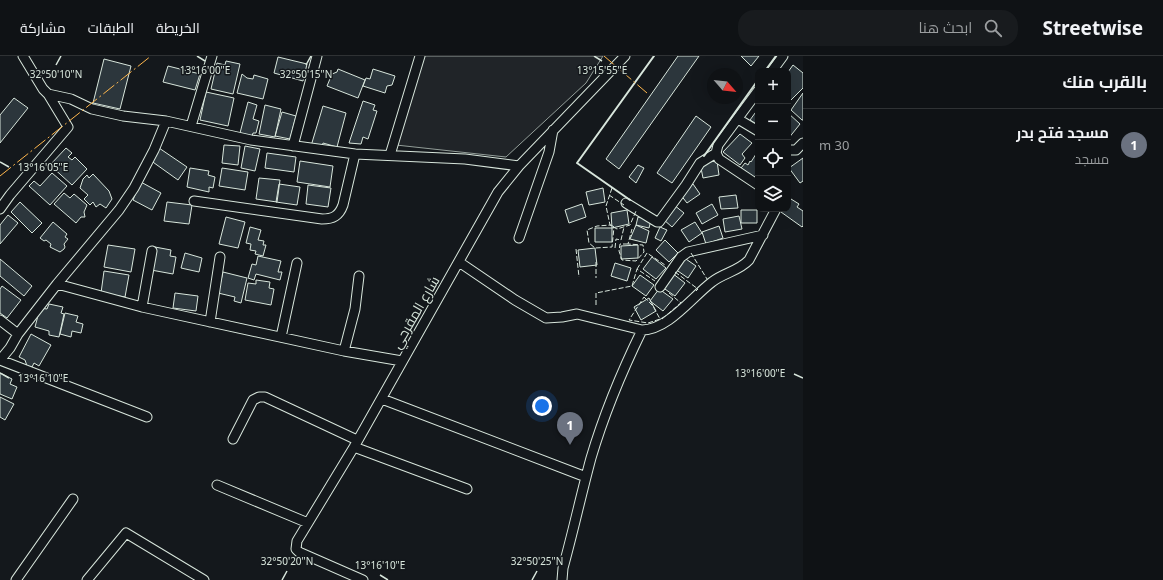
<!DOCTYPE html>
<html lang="ar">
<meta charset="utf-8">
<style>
:root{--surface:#0f1215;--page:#181b1e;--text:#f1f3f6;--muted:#9b9ea0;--line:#2f3234;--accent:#ffb74d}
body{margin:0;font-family:"Noto Sans",Cairo,sans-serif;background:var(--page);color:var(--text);direction:rtl}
.controls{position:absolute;right:12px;top:12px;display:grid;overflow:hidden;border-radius:8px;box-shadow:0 4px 16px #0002}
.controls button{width:36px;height:36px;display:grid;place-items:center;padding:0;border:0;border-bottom:1px solid var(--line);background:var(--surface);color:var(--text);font:20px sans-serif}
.compass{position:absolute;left:707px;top:12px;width:36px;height:36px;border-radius:50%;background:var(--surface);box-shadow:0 4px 16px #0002;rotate:118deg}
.you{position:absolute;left:542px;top:350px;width:14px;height:14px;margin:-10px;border:3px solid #fff;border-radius:50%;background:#1a73e8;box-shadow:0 0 0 6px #1a73e833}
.badge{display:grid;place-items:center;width:26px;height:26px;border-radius:50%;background:var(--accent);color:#fff;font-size:13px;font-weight:700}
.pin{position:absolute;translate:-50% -33px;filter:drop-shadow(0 1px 2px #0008)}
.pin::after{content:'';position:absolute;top:21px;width:14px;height:12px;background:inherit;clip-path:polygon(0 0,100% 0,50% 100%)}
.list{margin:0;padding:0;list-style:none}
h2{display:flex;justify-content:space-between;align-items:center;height:52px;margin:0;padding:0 16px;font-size:17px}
h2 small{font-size:13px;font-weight:400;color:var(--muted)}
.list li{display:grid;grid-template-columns:26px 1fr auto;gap:12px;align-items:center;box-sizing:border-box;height:72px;padding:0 16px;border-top:1px solid var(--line)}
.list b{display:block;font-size:15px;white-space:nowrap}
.list p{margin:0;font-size:13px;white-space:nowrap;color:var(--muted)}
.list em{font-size:13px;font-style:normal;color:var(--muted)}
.icon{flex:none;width:22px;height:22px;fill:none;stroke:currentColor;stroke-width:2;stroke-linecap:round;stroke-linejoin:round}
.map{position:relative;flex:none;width:803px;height:524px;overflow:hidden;direction:ltr}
header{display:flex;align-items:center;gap:24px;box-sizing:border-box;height:56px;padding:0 20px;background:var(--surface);border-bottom:1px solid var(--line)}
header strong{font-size:19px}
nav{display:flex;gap:22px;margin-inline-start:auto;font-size:14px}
.search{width:280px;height:36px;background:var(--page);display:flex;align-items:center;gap:10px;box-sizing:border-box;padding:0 14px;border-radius:16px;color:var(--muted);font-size:15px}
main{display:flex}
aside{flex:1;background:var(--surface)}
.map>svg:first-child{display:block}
.green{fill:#202428;stroke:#939e99}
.building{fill:#2c363c;stroke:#d8e6dc}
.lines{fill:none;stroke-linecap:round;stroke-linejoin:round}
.street-casing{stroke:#d8e6dc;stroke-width:11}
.street{stroke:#14181c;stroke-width:9}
.fence{stroke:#d8e6dc;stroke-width:1;stroke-dasharray:5 2;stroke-linecap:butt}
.wall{stroke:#d8e6dc;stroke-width:2}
.power{stroke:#ffb74d;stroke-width:1;stroke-dasharray:14 3 2 3;stroke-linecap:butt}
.ticks{fill:none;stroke:#d8e6dc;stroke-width:1.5}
.labels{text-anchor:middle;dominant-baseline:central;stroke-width:3;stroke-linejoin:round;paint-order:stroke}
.street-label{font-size:14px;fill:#d8e6dc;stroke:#14181c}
.ticks-label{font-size:10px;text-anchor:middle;fill:#d8e6dc;stroke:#14181c;stroke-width:3;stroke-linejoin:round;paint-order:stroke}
</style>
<header>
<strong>Streetwise</strong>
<div class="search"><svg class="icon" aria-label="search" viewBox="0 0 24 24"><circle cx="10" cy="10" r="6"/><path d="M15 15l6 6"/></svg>ابحث هنا</div>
<nav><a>الخريطة</a><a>الطبقات</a><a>مشاركة</a></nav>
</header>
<main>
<aside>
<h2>بالقرب منك<small></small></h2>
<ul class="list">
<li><span class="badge" style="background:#6b7280">1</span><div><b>مسجد فتح بدر</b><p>مسجد</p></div><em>30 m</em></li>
</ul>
</aside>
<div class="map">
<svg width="803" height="524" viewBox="0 0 803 524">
<rect width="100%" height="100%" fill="#14181c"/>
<path class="green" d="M423,0h180l-17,27 -80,74 -110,-12z"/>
<path class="building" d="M678,0h21l-80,113 -13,-10z
M741,0h18l-8,10z
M278,1l29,7 -4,17 -29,-8z
M104,3l27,7 -11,43 -27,-6z
M226,5l14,3 -7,30 -22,-5 6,-26 8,2z
M793,9l10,8v15l-15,15v-31z
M168,10l32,8 -5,16 -32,-8z
M338,13l27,11 -7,18 -31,-12 5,-12 5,-2z
M373,13l22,7 -3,9 -5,1 -2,7 -22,-7 3,-8 4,1z
M242,18l5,4 6,1 1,-4 14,4 -5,20 -26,-6z
M206,36l28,6 -6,28 -28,-6z
M803,37v27h-1l-11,-10z
M14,42l14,10 -28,35v-28z
M363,45l12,4 -2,5 4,1 -9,28 -5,-2 -2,7 -12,-1z
M248,46l9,3 -4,14 6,2 -3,12h-3l-1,3 -12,-3z
M265,49l16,4 -6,28 -16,-3z
M323,50l23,7 -9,34 -14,-4 -1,3h-11z
M758,53v16l-8,-5z
M282,56l14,4 -6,23 -15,-3z
M788,57l12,11 -12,15z
M696,60l15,11 -39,56 -15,-10z
M740,78l12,9 -10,11 3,4 -5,7 -17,-13z
M224,89l16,1 -2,19 -16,-2z
M245,90l15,3 -5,22 -14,-3z
M66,92l6,5 -4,4 4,3 3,-3 12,12 -15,16 -22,-20z
M159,92l28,19 -9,13 -28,-20z
M267,97l29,4 -2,15 -29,-4z
M756,98l2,2v20l-2,-1 -2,2 -13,-9 4,-5 3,2 2,-4 1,1z
M803,102v23l-3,2 -11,-15z
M300,105l33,5 -3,21 -33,-5z
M717,105l2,14 -16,3 -3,-15z
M638,109l6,3 -8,15 -7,-6z
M190,112l19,3 -1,4 7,2 -2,11 -4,-1v5l-22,-5z
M222,112l26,4 -3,18 -26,-4z
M52,117l15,13 -17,19 -21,-19 5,-5 6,5z
M93,118l16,17 3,8 -6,9 -6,-4 -4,3 -3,-5 -3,3 -6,-6 4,-4 -8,-7 3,-9 4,-4 2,3z
M259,122l21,2 -3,22 -21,-3z
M139,125l22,12 -9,17 -19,-10 2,-5 -2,-1z
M279,128l21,3 -3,18 -21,-3z
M693,128l7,10 -13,9 -7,-9z
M308,129l23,3 -3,19 -22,-3z
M603,132l2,14 -16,3 -3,-13z
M64,137l6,5 4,-4 13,11 -3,7 1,5h-4l-5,6 -22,-19z
M736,139l2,13 -17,1 -2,-12z
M791,143l8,5 -2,3 6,4v15l-1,1 -21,-15 3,-3h4v-6z
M20,146l22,21 -10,10 -21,-21z
M167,146l25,3 -3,19 -25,-3z
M582,148l4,13 -17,6 -4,-13z
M712,148l6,11 -16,9 -6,-11z
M674,149l10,8 -12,14 -9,-8z
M627,154l2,14 -17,4 -1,-15z
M741,154h16v13h-16z
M8,159l10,8 -18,21v-19z
M739,160l3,13 -17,3 -2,-13z
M226,161l19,5 -7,26 -19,-4z
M638,161l13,3 -2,8 -13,-3z
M53,166l14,12 -2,3 3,2 -4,5 1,3 -1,2 -4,3 -10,-5 1,-3 -5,-4 -2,1 -4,-3z
M695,166l7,11 -13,9 -8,-12z
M636,169l13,6 -3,12 -16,-4z
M719,170l4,12 -17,6 -4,-12z
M250,171l11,3 -3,10 6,1 -1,4h3l-3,11 -8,-2 1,-3 -6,-1 1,-6 -5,-1z
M660,171l7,3 -6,11 -6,-3z
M595,172h17v14h-17z
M665,184l13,13 -9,9 -13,-12z
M108,189l27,4 -4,23 -27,-5z
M638,189v13l-17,1v-13z
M155,191l16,3 -1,6 6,1 -3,17 -22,-4z
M595,192l2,17 -17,2 -2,-17z
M185,197l17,5 -3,14 -18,-4z
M258,200l23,5 -3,11h4l-2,8 -24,-6 -2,6 -6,-2 4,-14 4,1z
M652,201l14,11 -10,11 -13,-10z
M683,201l13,9 -8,12 -13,-9z
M0,203l32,27 -8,10 -24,-20z
M615,207l16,5 -4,13 -16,-5z
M104,215l25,4 -4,22 -24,-4z
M223,216l24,6 -6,25 -7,-2 1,-4 -17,-4z
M672,217l13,10 -10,13 -13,-9z
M640,219l14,10 -8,11 -14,-10z
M256,224l14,2 -1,6 5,1 -3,16 -26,-5 3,-17 8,1z
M2,230l19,14 -14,18 -7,-5v-24z
M659,233l14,10 -10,12 -13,-10z
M175,237l23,3 -2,15 -23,-3z
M649,242l7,13 -15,9 -7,-13z
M49,248l14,3 -2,6 3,1 -5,23 -10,-2v-4l-14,-4 5,-19 7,1z
M65,257l13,3 -2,6 7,2 -2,9 -9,-2 -1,6 -11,-3z
M31,278l20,11 -12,21 -5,-3 -2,4 -5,-1 -2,-6 -6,-3z
M0,317l12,6 -2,5 7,3 -5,12 -12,-5z
M0,341l14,7 -9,16 -5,-3z"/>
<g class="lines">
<defs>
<path id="street" d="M772,15l11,-15
M758,35l-40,54 -2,8 3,6 39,26
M48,38l23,5 21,10 31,7 43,5 85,19 104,14 110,5 54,7
M738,63l20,12
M191,70l21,-70
M293,90l24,-90
M788,94h8l7,-7
M390,99l30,-99
M194,145l128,18c11,0 17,-3 21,-14l12,-51
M626,147l31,19h2l27,-37 14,-22 16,-10
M0,153l10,-14 58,-68 -20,-33 -5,-5 -20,-33
M519,182l30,-86 4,-22
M459,206l56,38 31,18 16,-1 15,-3 65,16c26,0 50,-33 70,-48 11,-9 27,-11 37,-22l27,-51
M57,228l85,23 202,44 58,10
M660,231l21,-30 7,-5 75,-17
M142,251l10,-56
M0,264l18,14
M210,266l10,-65
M281,281l16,-74
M344,295l11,-42 4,-33
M0,304l10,-12 8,-14 39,-50 62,-74 15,-22 20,-38 12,-29
M0,304l147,57
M382,343l204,78
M233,383l20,-39 6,-3h6l92,43
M354,391l113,42
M217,429l91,38
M16,524l57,-81
M87,524l39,-47 78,47
M363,524l-64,-28 -3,-3 1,-8 57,-94 144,-255 21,-26 106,-110
M562,524l1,-12c10,-36 18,-73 28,-110 13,-44 31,-87 51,-128"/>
</defs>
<use href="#street" class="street-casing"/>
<use href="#street" class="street"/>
<path class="fence" d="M612,132l-6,18 4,19 7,4 13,-4 6,-14
M609,139l15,10
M611,169l3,2 -2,20 -17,1 -6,-5 -2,-13 10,-4z
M628,188h-8l-1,7 3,9 14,1 8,-9 -1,-7 -15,-1 4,-15
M615,192l1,-9 5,1 3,-13
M576,193l3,28
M691,197l16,26
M596,206v16
M637,213l10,-16 18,12
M675,216l23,17 -2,2
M669,237l12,10
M644,241l9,9 7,13 -12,4 -19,-3z
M596,249v-12l36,-7 5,-17 18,12
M662,263l21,-18"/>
<path class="wall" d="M765,15l11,-15
M704,100l54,-76
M630,144l-53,-37 77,-107"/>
<path class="power" d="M604,0l43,37
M0,120l151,-120"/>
</g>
<path class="ticks" d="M197,0l8,5M594,0l8,5M56,9l5,-9M306,9l5,-9M0,106l9,5M0,317l9,5M794,318l9,4M380,519l8,5M282,524l5,-9M532,524l5,-9"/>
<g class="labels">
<g class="street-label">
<text transform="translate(415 256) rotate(-60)">شارع المقرحي</text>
</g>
</g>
<g class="ticks-label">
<text x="205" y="18">13°16'00"E</text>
<text x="602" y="18">13°15'55"E</text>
<text x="56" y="22">32°50'10"N</text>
<text x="306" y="22">32°50'15"N</text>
<text x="43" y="115">13°16'05"E</text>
<text x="760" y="321">13°16'00"E</text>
<text x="43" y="326">13°16'10"E</text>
<text x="287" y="509">32°50'20"N</text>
<text x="537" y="509">32°50'25"N</text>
<text x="380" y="513">13°16'10"E</text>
</g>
</svg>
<div class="controls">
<button>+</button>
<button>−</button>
<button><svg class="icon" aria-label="locate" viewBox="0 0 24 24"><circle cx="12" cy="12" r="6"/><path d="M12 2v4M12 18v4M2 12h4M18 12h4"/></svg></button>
<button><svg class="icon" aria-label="layers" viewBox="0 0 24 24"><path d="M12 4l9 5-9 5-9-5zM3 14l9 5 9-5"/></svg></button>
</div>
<svg class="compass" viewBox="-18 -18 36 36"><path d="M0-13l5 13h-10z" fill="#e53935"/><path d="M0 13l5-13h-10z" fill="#9b9ea0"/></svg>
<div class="you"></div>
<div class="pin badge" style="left:570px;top:389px;background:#6b7280">1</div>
</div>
</main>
